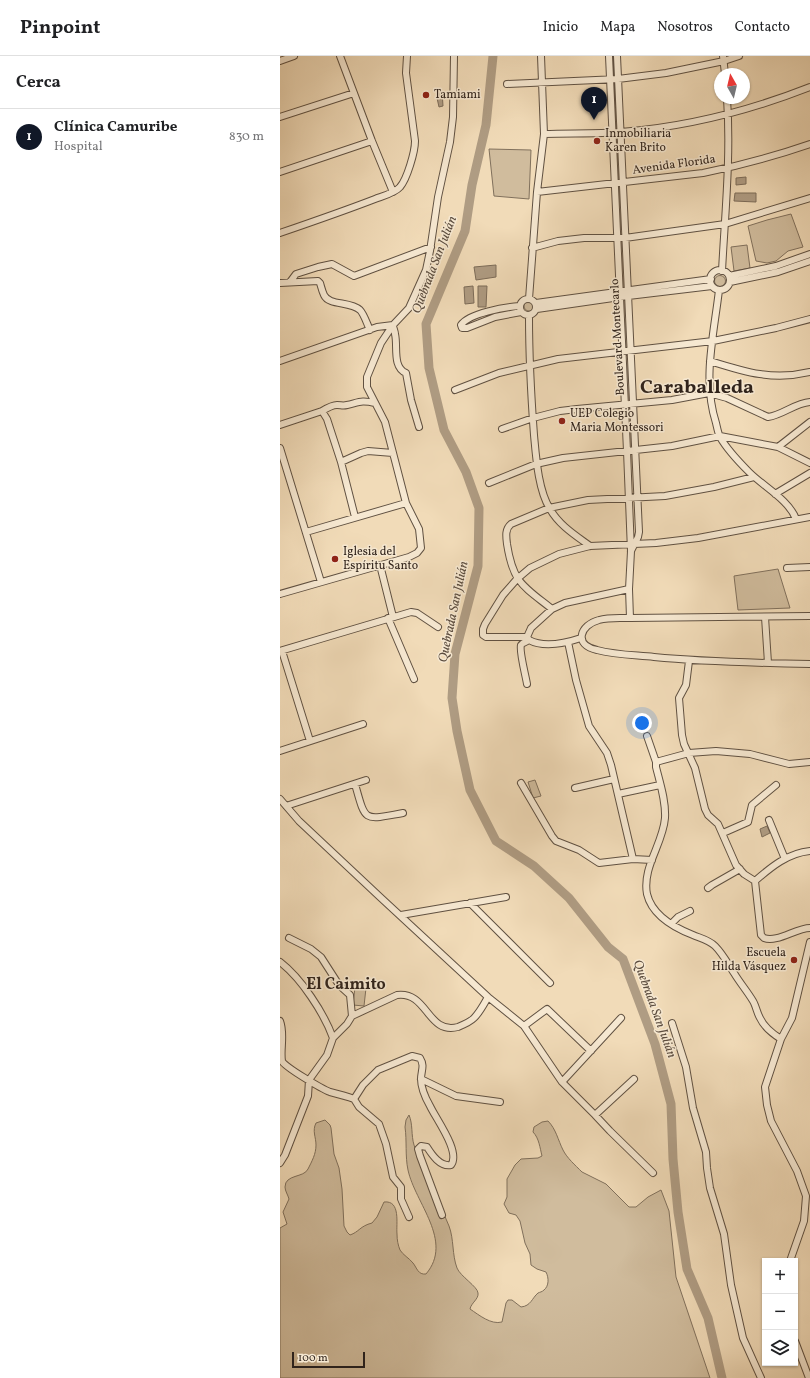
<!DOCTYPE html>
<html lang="es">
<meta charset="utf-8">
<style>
:root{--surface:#fff;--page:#f6f6f6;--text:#202124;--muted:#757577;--line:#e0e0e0;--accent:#111827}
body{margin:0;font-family:Vollkorn,serif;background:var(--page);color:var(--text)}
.controls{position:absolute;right:12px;bottom:12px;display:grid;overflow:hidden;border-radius:0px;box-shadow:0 1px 3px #0004}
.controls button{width:36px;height:36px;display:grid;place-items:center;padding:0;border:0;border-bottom:1px solid var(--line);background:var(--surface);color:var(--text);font:20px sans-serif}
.compass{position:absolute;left:434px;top:12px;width:36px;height:36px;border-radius:50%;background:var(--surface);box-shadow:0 1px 3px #0004;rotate:352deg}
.scale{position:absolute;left:12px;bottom:10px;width:73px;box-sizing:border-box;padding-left:4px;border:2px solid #30231b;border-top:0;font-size:11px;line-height:14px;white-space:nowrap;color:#30231b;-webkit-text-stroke:3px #f6e8d1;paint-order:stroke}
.you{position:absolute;left:362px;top:667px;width:14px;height:14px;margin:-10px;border:3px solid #fff;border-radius:50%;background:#1a73e8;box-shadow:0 0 0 6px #1a73e833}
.badge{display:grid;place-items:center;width:26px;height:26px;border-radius:50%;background:var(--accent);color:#fff;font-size:13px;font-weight:700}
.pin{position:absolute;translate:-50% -33px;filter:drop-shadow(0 1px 2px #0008)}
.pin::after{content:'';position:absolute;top:21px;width:14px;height:12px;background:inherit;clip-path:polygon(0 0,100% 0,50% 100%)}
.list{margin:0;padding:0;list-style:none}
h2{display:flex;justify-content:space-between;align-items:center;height:52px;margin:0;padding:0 16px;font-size:17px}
h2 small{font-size:13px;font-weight:400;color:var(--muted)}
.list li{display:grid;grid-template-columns:26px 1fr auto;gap:12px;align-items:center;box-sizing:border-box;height:56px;padding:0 16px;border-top:1px solid var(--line)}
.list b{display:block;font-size:15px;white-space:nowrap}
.list p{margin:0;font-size:13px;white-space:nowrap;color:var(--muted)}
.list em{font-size:13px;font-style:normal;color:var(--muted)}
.icon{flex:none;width:22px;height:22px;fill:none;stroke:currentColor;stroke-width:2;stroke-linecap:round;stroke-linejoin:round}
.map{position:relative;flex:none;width:530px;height:1322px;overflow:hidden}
header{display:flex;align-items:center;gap:24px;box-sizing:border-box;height:56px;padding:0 20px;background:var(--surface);border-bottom:1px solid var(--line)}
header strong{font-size:19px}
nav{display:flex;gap:22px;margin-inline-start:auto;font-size:14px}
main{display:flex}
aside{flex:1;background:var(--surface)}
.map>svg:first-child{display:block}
.green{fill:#d0bc9d;stroke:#80705c}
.water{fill:#af9c83;stroke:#7c6c59}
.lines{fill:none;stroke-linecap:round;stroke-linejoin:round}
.river{stroke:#af9c83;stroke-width:9}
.street-casing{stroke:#605142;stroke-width:8}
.street{stroke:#f6e8d1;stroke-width:6}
.poi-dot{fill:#8f2418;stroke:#f6e8d1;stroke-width:1.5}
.labels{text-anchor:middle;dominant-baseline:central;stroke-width:3;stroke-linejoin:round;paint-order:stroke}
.poi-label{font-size:12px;fill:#30231b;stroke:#f6e8d1;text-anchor:start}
.street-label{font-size:12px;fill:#30231b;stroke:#f6e8d1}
.water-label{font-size:13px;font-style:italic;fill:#5c4d3f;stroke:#f6e8d1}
.district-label{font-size:16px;font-weight:bold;fill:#30231b;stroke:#f6e8d1}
.town-label{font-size:20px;font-weight:bold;fill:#30231b;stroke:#f6e8d1}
</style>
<header>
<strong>Pinpoint</strong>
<nav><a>Inicio</a><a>Mapa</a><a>Nosotros</a><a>Contacto</a></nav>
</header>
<main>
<aside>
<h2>Cerca<small></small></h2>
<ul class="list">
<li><span class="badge">1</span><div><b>Clínica Camuribe</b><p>Hospital</p></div><em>830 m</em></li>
</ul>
</aside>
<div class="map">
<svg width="530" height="1322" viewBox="0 0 530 1322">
<rect width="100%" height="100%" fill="#f1dbb8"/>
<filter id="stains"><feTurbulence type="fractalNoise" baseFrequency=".005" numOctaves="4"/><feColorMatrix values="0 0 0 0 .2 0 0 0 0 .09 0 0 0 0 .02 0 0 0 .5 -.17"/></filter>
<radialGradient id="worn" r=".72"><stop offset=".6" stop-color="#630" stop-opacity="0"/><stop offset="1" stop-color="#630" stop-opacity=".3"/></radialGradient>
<path class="green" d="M209,93l42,1 -2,49 -35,-3z
M511,158l12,33 -15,4 -12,10 -9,2 -11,-2 -8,-35 19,-6z
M467,189l3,23 -16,3 -3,-24z
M434.5 225a5.5 5.5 0 1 1 11 0a5.5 5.5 0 1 1-11 0Z
M244 250a5 5 0 1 1 10 0a5 5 0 1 1-10 0Z
M498,513l12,39 -52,2 -4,-34z
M255,724l6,16 -8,2 -5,-16z
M75,931l11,1 -2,18 -11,-1z
M129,1059c4,9 2,20 5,30 9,28 24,54 35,81 5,13 3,29 8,42 3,8 21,19 21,25 1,6 -7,10 -8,16 9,6 21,16 32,13l4,-19 2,-3h4l9,7c10,-1 11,-9 17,-14 2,-1 4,-1 6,-3 5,-4 5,-12 2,-18l-9,-3 -6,-4 -1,-11 -5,-11 -5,-22 -4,-6 -7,-2 -5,-9 3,-7v-18l8,-14 6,-6 17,-1 4,-2c-2,-8 -3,-18 -9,-24l1,-5 8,-5 6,-1c8,8 10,19 15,29 4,8 12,15 19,22l24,12 23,23h7l12,-10 13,-7 8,21 7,66 34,101h-430v-150l7,-4 -4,-12 6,-13c-1,-4 -4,-8 -4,-12 0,-13 19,-9 23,-18 4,-8 8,-15 8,-24 0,-8 -4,-14 0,-22l9,-3 5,5 1,3 3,26 5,14 3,21 2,37 3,6 3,3c9,-3 10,-9 22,-12l5,-6 7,-15c17,-2 12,22 13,32 0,6 1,11 3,16 3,5 9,8 13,13 4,5 5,12 13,11 28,-33 -11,-71 -18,-104 -3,-14 -1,-29 -3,-43l1,-7z"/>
<path class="water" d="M158,35h4l1,15 -4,1 -2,-9z
M466,121v7l-10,1v-7z
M455,137h21v9l-22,-1z
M216,209v12l-20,3 -2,-13z
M193,230l1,17 -9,1 -1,-17z
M198,230h9l-1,21h-8z
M487,770l3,7 -8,4 -2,-8z"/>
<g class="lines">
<path class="river" d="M213,0l-7,69 -14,60 -7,46 -39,93 3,44 15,62 22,42 13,36 -1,58 -23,88 -3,44 5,33 13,59 26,51 38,25 35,32 39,49 15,12 32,85 16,60 2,55 5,53 9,57 21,49 14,60"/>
<defs>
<path id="street" d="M60,0l32,85 21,51
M329,0l18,395 4,100 -2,38 1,29
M337,0l22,476 -1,5 -7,14
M443,0l2,18
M0,5l14,-5
M227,28l111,-5 48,-6 58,-12 15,-5
M0,61l74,-24
M264,78c26,-1 52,0 77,-2 65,-5 128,-21 189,-45
M0,116l92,-31
M257,136l166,-19c36,-7 72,-17 107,-29
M0,177c32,-11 64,-22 95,-34 8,-3 20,-6 25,-12 7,-8 15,-35 15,-46l-9,-68 1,-17
M252,192l26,-7 26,-3h41l100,-14 85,-26
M430 224a10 10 0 1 1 20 0a10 10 0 1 1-20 0Z
M442,215c3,-58 9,-115 5,-173
M449,220l47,-10 34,-12
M10,226l6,-8 22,-7 14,-3 22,12 77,-29
M450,226l48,-10 32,-11
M0,227l38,-2 2,2c1,3 2,8 4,12 5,11 26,6 36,15 4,4 7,14 10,20
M439,234c-5,44 -17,90 -3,133 1,4 2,10 4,14 8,14 19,25 29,35 15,15 40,28 47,47
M240 251a8 8 0 1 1 16 0a8 8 0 1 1-16 0Z
M249,243l8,-107 7,-58 -3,-78
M256,247l175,-24
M240,250c-14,1 -51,7 -59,19l1,3h5l28,-11 26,-5
M257,253l83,-12 92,-11
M249,260c0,39 2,79 5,119 2,21 4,55 16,74 9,16 25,26 40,37
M0,305l97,-34 16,-2c0,3 2,6 2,9 3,12 -3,33 11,39l5,27 8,27
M430,305c35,11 63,20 100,11
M175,334l44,-17 59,-14 155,-18 63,-13 34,-9
M42,355c5,-3 10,-6 15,-6 4,0 6,1 10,0 13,-3 14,-5 28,-2
M0,369l42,-14 5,8 14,43 14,55
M222,373l31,-11 27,-7 17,-2 95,-9 37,-7 18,5 41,19c15,-2 27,-14 42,-15
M498,391l32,-25
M0,392l41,134
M61,406l20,-9 7,-2 25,2
M209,427l47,-19 27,-6 109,-12 48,-10 58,11 32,16
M495,438l35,-21
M26,476l100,-29
M100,509l13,52
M507,512l23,-1
M0,538l129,-37 8,-4 4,-5 -2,-19 -13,-26 -21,-81 -18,-35v-10l14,-34 12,-18 16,-17 17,-38 4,-19 8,-54 12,-55 3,-25 1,-61
M272,553c-29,-23 -39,-26 -45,-65 -1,-8 -2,-15 4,-20l38,-16 39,-8 77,-4 49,-9 40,-10
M530,560l-180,2c-10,0 -21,-1 -31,2 -19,5 -26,25 -2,30 19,5 38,5 57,7 52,5 104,6 156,7
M485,561l3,46
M108,562l26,61
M247,581h-41l-3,-2v-6l2,-5 18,-29 14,-16 13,-11 29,-14 31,-8 66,-3 42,-5 112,-21
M247,581l4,-9 21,-19 13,-6 64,-14
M247,581l2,3c15,8 37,3 52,-2
M288,586l8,38 13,46 18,27 4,12 22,94
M0,595l131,-39 6,1 21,14
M2,595l28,90
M409,605l-3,24 -7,13 3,37 2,9 11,24 10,41 3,6 10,9 18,41 8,9 11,7 6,54 3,3c13,5 32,-10 46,-10
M247,628c-1,-7 -8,-33 -6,-39 1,-2 5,-3 8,-5
M367,680l9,26v5c4,16 10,34 9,51 -2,26 -23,49 -18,76 5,21 28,34 46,41 7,3 16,5 22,11 8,8 13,18 19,27 6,10 13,18 19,28 3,5 4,12 7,17 4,9 13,16 21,21
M0,695l83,-27
M376,706l33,-9 27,-2 34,3 39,10 21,-2
M241,727l31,53 4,5 23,9 20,13 34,-4 19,1
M75,728c11,39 8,36 48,29
M295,732l39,-9
M338,738l42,-9
M0,743l19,22 81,76 108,100 36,29 38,56 33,33 15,16 43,42
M6,750l80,-26
M489,764l16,39
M443,777l25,-11 4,-17 24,-20
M475,825c16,-14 33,-28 55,-30
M428,832l4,-3 28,-16
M190,847l80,80
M121,859l105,-18
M391,868l7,-7 12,-6
M9,882l22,11 10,8 18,28 11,10 2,21
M0,906c21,16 44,51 53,76
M0,965c5,13 0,28 2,40 3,6 40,28 48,31 8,2 16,4 24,7l5,8 20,17 7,20 7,33 8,10v12l8,18
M392,967l14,44 7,41 13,44 1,16 3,20 14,46 7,51 12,53 18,40
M244,970l23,-17 44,42
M141,1023l35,17 44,6
M282,1026l59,-64
M74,1043l9,-14 15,-15 34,-14 8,2c5,8 1,13 1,21 0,8 5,20 9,27 6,13 31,46 21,59 -11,2 -19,-10 -24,-18l-6,-1 -3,3 2,7 22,59
M315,1059l39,-36
M0,1107l5,-8 23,-59 1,-16 18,-25 6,-17 14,-14 5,-8 45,-21c31,-4 30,40 61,32 5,-2 12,-5 16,-9 6,-6 10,-14 14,-21
M510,1205l14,-40 2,-25 -9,-25 -26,-50 -4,-16 -2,-18 16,-48 11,-21 18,-76
M515,1285l14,37"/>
</defs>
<use href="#street" class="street-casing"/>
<use href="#street" class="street"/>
</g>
<g class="poi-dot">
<circle cx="146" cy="39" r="4"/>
<circle cx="317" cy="85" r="4"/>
<circle cx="282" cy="365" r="4"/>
<circle cx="55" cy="503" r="4"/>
<circle cx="514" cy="904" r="4"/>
</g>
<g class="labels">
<g class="poi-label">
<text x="154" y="39">Tamiami</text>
<text x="325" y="78">Inmobiliaria<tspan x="325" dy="14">Karen Brito</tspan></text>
<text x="290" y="358">UEP Colegio<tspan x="290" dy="14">Maria Montessori</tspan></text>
<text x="63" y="496">Iglesia del<tspan x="63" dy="14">Espíritu Santo</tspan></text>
<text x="506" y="897" text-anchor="end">Escuela<tspan x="506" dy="14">Hilda Vásquez</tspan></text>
</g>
<g class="street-label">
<text transform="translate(394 109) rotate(-8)">Avenida Florida</text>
<text transform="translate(338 281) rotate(-93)">Boulevard Montecarlo</text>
</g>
<g class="water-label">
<text transform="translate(155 209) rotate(-69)">Quebrada San Julián</text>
<text transform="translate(174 556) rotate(-78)">Quebrada San Julián</text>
<text transform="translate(374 953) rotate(70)">Quebrada San Julián</text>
</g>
<g class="district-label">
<text x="66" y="929">El Caimito</text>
</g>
<g class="town-label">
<text x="417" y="332">Caraballeda</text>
</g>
</g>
<rect width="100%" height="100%" filter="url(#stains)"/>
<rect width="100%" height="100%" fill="url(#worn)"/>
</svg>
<div class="controls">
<button>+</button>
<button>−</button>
<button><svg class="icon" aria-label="layers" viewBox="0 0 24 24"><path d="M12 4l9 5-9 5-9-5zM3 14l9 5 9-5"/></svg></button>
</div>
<svg class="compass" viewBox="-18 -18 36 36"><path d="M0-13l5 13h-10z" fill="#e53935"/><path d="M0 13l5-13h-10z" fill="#757577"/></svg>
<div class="scale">100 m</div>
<div class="you"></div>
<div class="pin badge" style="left:314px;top:64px">1</div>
</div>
</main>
